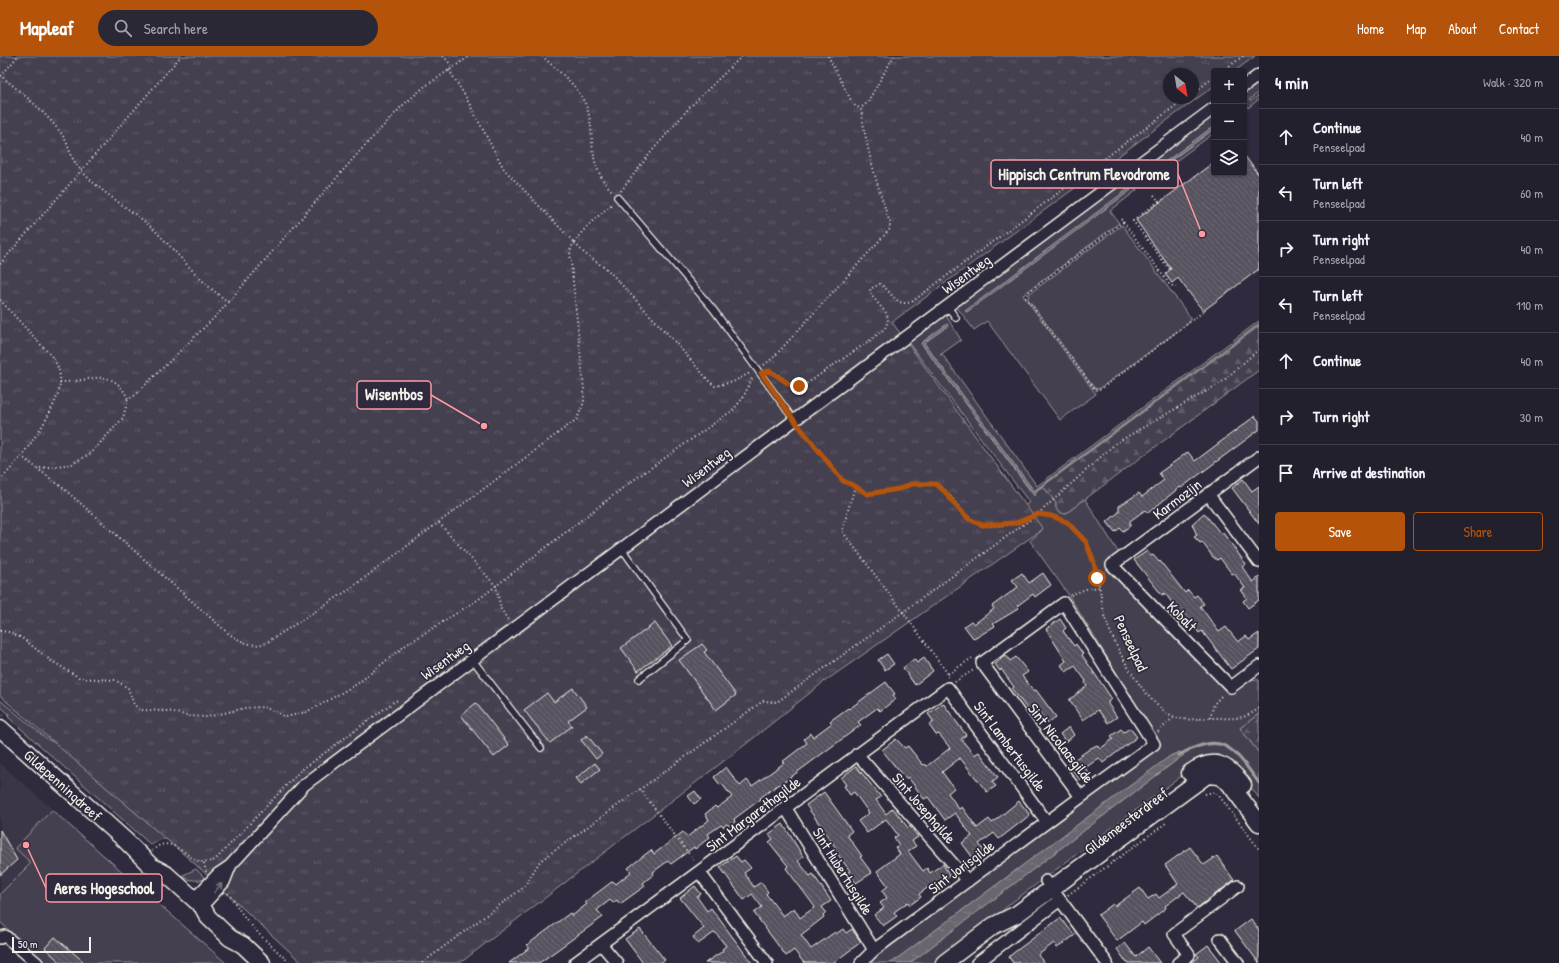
<!DOCTYPE html>
<meta charset="utf-8">
<style>
:root{--surface:#23202e;--page:#2b2836;--text:#f1f3f6;--muted:#a3a3aa;--line:#403e4a;--accent:#b45309}
body{margin:0;font-family:"Patrick Hand",sans-serif;background:var(--page);color:var(--text)}
.controls{position:absolute;right:12px;top:12px;display:grid;overflow:hidden;border-radius:4px;box-shadow:0 1px 3px #0004}
.controls button{width:36px;height:36px;display:grid;place-items:center;padding:0;border:0;border-bottom:1px solid var(--line);background:var(--surface);color:var(--text);font:20px sans-serif}
.compass{position:absolute;left:1163px;top:12px;width:36px;height:36px;border-radius:50%;background:var(--surface);box-shadow:0 1px 3px #0004;rotate:149deg}
.scale{position:absolute;left:12px;bottom:10px;width:79px;box-sizing:border-box;padding-left:4px;border:2px solid #f4f1e8;border-top:0;font-size:11px;line-height:14px;white-space:nowrap;color:#f4f1e8;-webkit-text-stroke:3px #2f2a3d;paint-order:stroke}
.stop{position:absolute;width:12px;height:12px;margin:-9px;border:3px solid #b45309;border-radius:50%;background:#fff}
.stop.end{background:#b45309;border-color:#fff;box-shadow:0 1px 4px #0008}
.list{margin:0;padding:0;list-style:none}
h2{display:flex;justify-content:space-between;align-items:center;height:52px;margin:0;padding:0 16px;font-size:17px}
h2 small{font-size:13px;font-weight:400;color:var(--muted)}
.list li{display:grid;grid-template-columns:26px 1fr auto;gap:12px;align-items:center;box-sizing:border-box;height:56px;padding:0 16px;border-top:1px solid var(--line)}
.list b{display:block;font-size:15px;white-space:nowrap}
.list p{margin:0;font-size:13px;white-space:nowrap;color:var(--muted)}
.list em{font-size:13px;font-style:normal;color:var(--muted)}
.actions{display:flex;gap:8px;padding:12px 16px}
.actions a{flex:1;padding:9px 0;border:1px solid var(--accent);border-radius:4px;text-align:center;font-size:14px;color:var(--accent)}
.actions .main{background:var(--accent);color:#fff}
.icon{flex:none;width:22px;height:22px;fill:none;stroke:currentColor;stroke-width:2;stroke-linecap:round;stroke-linejoin:round}
.map{position:relative;flex:none;width:1259px;height:907px;overflow:hidden}
header{display:flex;align-items:center;gap:24px;box-sizing:border-box;height:56px;padding:0 20px;background:var(--accent);color:#fff}
header strong{font-size:19px}
nav{display:flex;gap:22px;margin-inline-start:auto;font-size:14px}
.search{width:280px;height:36px;background:var(--page);display:flex;align-items:center;gap:10px;box-sizing:border-box;padding:0 14px;border-radius:22px;color:var(--muted);font-size:15px}
main{display:flex}
aside{flex:1;background:var(--surface)}
.map>svg:first-child{display:block}
.built{fill:#3b3647}
.grass{fill:#454050;stroke:#9c989c}
.forest{fill:url(#forest-firs);stroke:#9c989c}
.park{fill:url(#park-tufts);stroke:#9c989c;fill-rule:evenodd}
.water{fill:url(#water-ripples);stroke:#a19ea0}
.lines{fill:none;stroke-linecap:round;stroke-linejoin:round}
.stream{stroke:#a19ea0;stroke-width:3}
.building{fill:url(#building-back-hatch);stroke:#f4f1e8}
.lane-casing{stroke:#f4f1e8;stroke-width:8}
.street-casing{stroke:#f4f1e8;stroke-width:14}
.secondary-casing{stroke:#f4f1e8;stroke-width:19}
.path{stroke:#f4f1e8;stroke-width:2;stroke-dasharray:1 3;stroke-linecap:butt}
.lane{stroke:#2f2a3d;stroke-width:5.5}
.street{stroke:#2f2a3d;stroke-width:11}
.secondary{stroke:#2f2a3d;stroke-width:16}
.oneway{stroke:#747079}
.route{stroke:#b45309;stroke-width:5}
.labels{text-anchor:middle;dominant-baseline:central;stroke-width:3.5;stroke-linejoin:round;paint-order:stroke}
.street-label{font-size:15px;fill:#f4f1e8;stroke:#2f2a3d}
.leader{fill:none;stroke:#ff9aa2;stroke-width:1.5}
.callout-dot{fill:#ff9aa2;stroke:#2f2a3d;stroke-width:1.5}
.callout{fill:#2f2a3d;stroke:#ff9aa2;stroke-width:1.5}
.callout-label{font-size:16px;text-anchor:middle;font-weight:bold;fill:#f4f1e8}
</style>
<header>
<strong>Mapleaf</strong>
<div class="search"><svg class="icon" aria-label="search" viewBox="0 0 24 24"><circle cx="10" cy="10" r="6"/><path d="M15 15l6 6"/></svg>Search here</div>
<nav><a>Home</a><a>Map</a><a>About</a><a>Contact</a></nav>
</header>
<main>
<div class="map">
<svg width="1259" height="907" viewBox="0 0 1259 907">
<defs>
<pattern id="forest-firs" width="22" height="20" patternUnits="userSpaceOnUse"><rect width="22" height="20" fill="#454050"/><path d="M5 1l3.5 6h-7zM16 11l3.5 6h-7z" fill="#605c69"/></pattern>
<pattern id="park-tufts" width="24" height="20" patternUnits="userSpaceOnUse"><rect width="24" height="20" fill="#454050"/><path d="M3 7l-1-3M5 7V3M7 7l1-3M15 17l-1-3M17 17v-4M19 17l1-3" fill="none" stroke="#605c69"/></pattern>
<pattern id="water-ripples" width="26" height="14" patternUnits="userSpaceOnUse"><rect width="26" height="14" fill="#6a6670"/><path d="M2 4q2-2 4 0t4 0M15 11q2-2 4 0t4 0" fill="none" stroke="#807c84"/></pattern>
<pattern id="building-back-hatch" width="6" height="6" patternUnits="userSpaceOnUse"><rect width="6" height="6" fill="#56525f"/><path d="M-1 5l2 2M0 0l6 6M5-1l2 2" fill="none" stroke="#6f6b76"/></pattern>
</defs>
<rect width="100%" height="100%" fill="#2f2a3d"/>
<filter id="ink" filterUnits="userSpaceOnUse"><feTurbulence type="fractalNoise" baseFrequency=".025" numOctaves="2"/><feDisplacementMap in="SourceGraphic" scale="8" xChannelSelector="R" yChannelSelector="G"/><feConvolveMatrix kernelMatrix="1 2 1 2 8 2 1 2 1" color-interpolation-filters="sRGB"/></filter>
<g filter="url(#ink)">
<path class="built" d="M0,707l72,64 -72,67z"/>
<path class="grass" d="M1259,25v11l-10,8 2,1 8,-6v4l-11,9 -4,-5v-11z
M1214,58v12l-69,51 2,1 67,-49v4l-71,52 -6,-8 1,-6z
M1125,125l7,1 5,8 -27,21 9,12 -96,72 73,99 -36,26 -73,-99 -13,9 -18,-24z
M1122,169l68,92v5l-91,67 -5,-1 -66,-89 1,-5z
M945,258l16,26 -21,15 2,-1 95,132 222,-165v3l-225,167 -110,-148 24,-18 -27,18 113,153 2,-5 7,-5 13,17v5l9,6 20,-15 35,56 -12,10 123,129 20,-15 8,1v34l-19,14 19,25v45l-22,-29h-46l-180,134 -26,23 -50,37h-25l268,-204 2,-7 -8,3 -281,208h-23l293,-218 -93,-151 -38,-53 11,-10 -17,-24 5,-5 -121,-160z
M0,644l47,39 24,12 101,88h-11l-10,6 -143,-128 1,-3 -9,-8z
M52,754l174,153h-181l-45,-41v-28l31,-31 -16,-15z
M196,813l10,10c-9,2 -16,2 -25,-3z"/>
<path class="forest" d="M1259,270v44l-194,144 -7,-2 -2,-4v-5l-13,-17z
M1259,658v39l-19,-25z"/>
<path class="park" d="M0,0h1255l-20,15h-21v15l-322,236 151,207 -222,155 -75,60 -286,219h-158l-107,-99 -195,-168zM1169,18h24v24h-24z"/>
<path class="water" d="M1214,70v3l-68,49v-2z
M1128,133l3,1 -164,122 -2,-1z
M947,268l1,2 -24,17 110,148 225,-167v2l-223,165 -1,5 -114,-153z
M1180,696l4,3 -6,4 -268,204h-19l279,-207z"/>
<g class="lines">
<path class="stream" d="M1179,699c45,-25 54,-7 80,28"/>
</g>
<path class="building" d="M1244,99l15,20v94l-56,42 -25,-33 -6,5 -7,-9 6,-5 -35,-49 78,-58v11h30z
M1255,360l4,5v9l-78,58 -1,-1 -32,26 -3,-3 -15,11v5l-7,5 -3,-3 -5,4 -8,-10 12,-10v-6l20,-13 3,4 22,-17 -5,-7 29,-21 7,9z
M1243,423l9,12 7,-5v38l-27,-36z
M1204,457l17,21 2,-1 23,31 -4,3 11,15 6,-5v23l-11,8 -5,-7 4,-3 -6,-8 4,-2 -11,-15 -2,1 -12,-16 -3,2 -4,-3 -11,-15 -2,1 -6,-6 3,-2 -5,-11z
M1147,495l4,5 2,-1 6,7 1,-1 25,32 3,-3 6,7 3,-2 7,9 -4,2 19,26 7,-5 12,15 8,-6 3,4 10,-7v16l-28,20 -29,-38 -3,2 -16,-21 -3,2 -15,-21 -3,2 -28,-35z
M1022,517l7,10 14,-10 8,12 -16,12 -2,-3 -16,12 2,2 -6,4 -20,12 2,2 -21,13 -10,-13 7,-5 3,3 20,-15 -2,-3 26,-19 -6,-7z
M1060,563l6,9 -3,3 11,15 2,-2 7,10 -1,1 30,44 -4,3v2l9,13 -9,6 -10,-13 -15,10 -14,-20 18,-14 -2,-3 1,-2 -11,-15 -9,6 -5,-7 5,-4 -20,-32z
M655,567l17,23 -34,25 -17,-23z
M702,588l5,6 -3,2 32,43 -20,15 -37,-50z
M887,598l7,10 -9,6 -7,-10z
M1006,599l4,6 6,-4 12,15 -6,4 12,15 2,-1 20,27 -8,6 -7,-8 -6,4 -23,-30 2,-2 -13,-18 -1,2 -5,-7z
M924,602l9,13 -18,14 -12,-17 11,-9 3,4z
M886,626l9,12 -2,1 3,4 -16,12 -3,-3 -19,14 3,3 -81,60 -1,-1 -19,14 1,1 -27,20 1,3 -5,4 -3,-2 -4,3 -2,-2 -13,9 2,3 -15,12 -1,-2 -23,17 -3,-3 -15,11 1,2 -11,9 2,3 -25,18 -3,-4 -4,3 -3,-3 -13,10 6,7 -64,46h-30l20,-15 -2,-3 27,-20 16,-12 2,3 15,-12 -2,-2 28,-21 3,3 15,-12 -3,-4 23,-18 3,4 29,-22 4,5 22,-17 -4,-6 10,-8 2,2 15,-11 -10,-13 -2,1 -6,-8 12,-10 14,19 7,-6 5,6 32,-23 -2,-1 25,-19 -3,-4 7,-6 2,4 19,-14 -2,-2 18,-13 1,1z
M573,632l14,19 -19,14 4,5 -22,17 -26,-33 23,-17 7,9z
M476,647l33,42 -15,12 -33,-42z
M943,647l23,32 -5,4 13,16 5,-3 19,25 -6,5 4,4 -9,6 -27,-34 -18,14 12,16 -6,5 11,16 3,-2 15,21 12,-9 3,4 27,-22 11,14 -31,24 -5,-6 -15,11 5,7 -11,7 -11,-15 10,-7 -17,-23 -10,7 -17,-23 -4,2 -16,-22 -2,2 -4,-4 -20,-25 14,-11 9,9 3,-2 15,19 2,-1 2,2 23,-18 -11,-14 -3,1 -7,-10 5,-3 -6,-8z
M1069,671l5,8 -8,7 -6,-8z
M1130,672l7,9 -34,26 -4,-5 -14,10 4,5 -9,7 -12,-16 23,-16 6,-3 3,4 13,-10 -2,-3 10,-7 3,3z
M587,679l15,19 -6,5 -15,-19z
M595,707l5,6 -19,15 -5,-6z
M856,710l25,31 -5,3 10,14 7,-6 15,20 2,-2 8,11 -6,4 4,5 -8,5 15,20 4,-3 3,5 13,-9 7,12 -13,10 -3,-3 -15,11 2,3 -11,8 -2,-3 -14,10 3,4 -14,10 -9,-11 10,-7 -4,-5 7,-5 -5,-7 6,-5 -11,-15 23,-17 -5,-7 4,-2 -5,-7 4,-3 -12,-16 -19,14 -9,-12 11,-8 -15,-21 -4,3 -6,-9 2,-1 -5,-7z
M695,735l6,8 -7,5 -6,-8z
M824,736l28,39 -5,4 15,21 -2,1 12,16 -16,10 -8,-11 2,-1 -16,-22 2,-1 -30,-43z
M783,768l18,29 2,4 -5,4 12,15 3,-2 18,27 -9,6 4,5 -3,3 1,2 -23,18 10,14 24,-17 1,2 7,-5 3,4 6,-4 9,13 -28,21h-29l-10,-13 -8,6 -32,-43 8,-6 -10,-13 -8,6 -24,-33 16,-11 5,6 3,-2 7,8 -7,5 10,14 7,-5 7,10 -2,2 17,22 11,-8 6,10 15,-11 -27,-36 -2,-3 2,-2 -19,-24 4,-3 -4,-5z
M0,774l17,30 -17,15z
M1190,791l14,18 13,-9 17,24 -37,28 -13,-16 -19,14 1,2 -22,17 -2,-3 -25,19 -19,-26 15,-11 2,2 25,-18 8,11 8,-5 3,4 19,-14 -13,-19z
M695,830l6,8 -4,3 10,14 4,-3 41,55h-47l18,-12 -1,-2 4,-3 -11,-14 -17,12 -5,-7 11,-9 -24,-30z
M1060,862l15,17 -18,13 -3,-5 -16,12 6,8h-31l-4,-6 3,-3z
M1251,863l8,11v33l-24,-32z
M640,873l25,31 -5,3h-17l-18,-24z
M55,881l30,26h-24l-16,-15z
M1125,887l11,14 12,-10 12,16h-33l-10,-14z
M1208,889l14,18h-31l8,-6 -3,-3z"/>
<g class="lines">
<defs>
<path id="lane" d="M1129,116l7,10
M617,141l96,112 81,111
M947,250l9,12
M622,493l66,91 -49,39
M472,603l69,89"/>
<path id="street" d="M1244,30l15,-11
M1259,401l-147,108 119,122 28,-21
M1208,438l51,68
M1064,547l90,141 -73,53 -99,-134z
M857,698l111,127
M785,751l89,143
M700,817l67,90
M1046,825l61,82
M194,843l24,-25 12,-8 74,-81 910,-677
M202,850l22,-24 6,-15
M0,882l5,-2 32,27
M1220,883l18,24
M601,888l16,19
M575,907l373,-275 99,134
M861,907l13,-13 207,-153
M977,907l83,-63
M1178,907l11,-8 -15,-21 64,-48"/>
<g id="secondary">
<path id="s1" d="M0,672l126,113 25,25 15,8 28,25 8,7 6,11 22,21 13,7 19,18"/>
<path d="M1190,717c24,-17 37,-9 53,12"/>
<path d="M944,907l49,-37 24,-12 190,-139 12,1 10,7 30,40"/>
</g>
</defs>
<use href="#lane" class="lane-casing"/>
<use href="#street" class="street-casing"/>
<use href="#secondary" class="secondary-casing"/>
<path class="path" d="M443,0l10,11
M542,0c15,14 33,27 42,45 15,32 -2,58 28,90
M828,0l24,46 4,5 5,1
M449,14l15,24 40,75 80,84 24,17 67,72 34,39 6,5 18,-4 17,-9
M1223,15l20,-15
M0,19c22,18 47,38 63,61 6,9 7,20 13,28 20,27 52,42 76,64 26,24 47,55 77,74
M1,20l17,-20
M1193,37l21,-16
M1252,109l5,7
M621,135l31,-40 37,-43 53,-52
M1154,139l5,6 -26,20 37,49
M1159,145l4,-2
M1121,163l49,66 6,2
M1123,166l-96,71 -1,5 69,92 6,-1 102,-77
M0,208l181,-208
M0,244l53,58c5,8 8,16 7,26 -3,27 -40,77 -60,96
M764,309l10,-8 116,-128v-6c-13,-38 -24,-75 -29,-115l6,-5 27,-47
M767,315c18,1 19,23 42,11l63,-43 13,-11 3,-7 -1,-7 -16,-19 -1,-6 10,-5c12,7 16,25 33,17l273,-203
M60,326c29,1 52,-18 68,17
M801,372l42,53 12,5 12,8c11,-2 23,-2 33,-5 11,-4 23,-8 35,-5 16,4 25,36 48,41 9,2 27,0 36,-3 6,-2 13,-7 19,-8 14,-1 29,7 38,16 25,23 21,63 31,93 9,27 40,84 68,94 11,4 21,2 33,1 20,-1 33,5 51,-10
M21,400l42,32 165,145c12,8 23,15 38,10l81,-52 230,-172 7,-17v-13l-14,-137c4,-17 30,-37 43,-49
M40,412l32,-4 19,-11 32,-35 5,-19 6,-3 84,-82 142,-163 41,-44 23,-20 46,-31
M855,430l-13,45 61,81 132,-96
M1038,458l78,-71 106,-61 37,-33
M439,467l57,63 5,23 7,11
M1097,521l8,-6
M1071,539l15,-6 13,-2
M0,575l9,1 13,6 28,22 30,18 35,2 13,8 6,17 7,5 27,1 21,5 18,1 38,-9 19,-1 22,10 20,-5 14,-7 37,-21 49,-39 73,-46 149,-115 105,-74 10,-12 10,-22
M948,618l24,-16
M955,626l20,-13
M0,656l4,3
M1210,662l4,-14 9,-10
M1158,676l16,-15
M640,733l55,73
M1205,738l8,-2 7,5 39,52
M152,795c19,-19 32,7 50,11 4,1 9,-1 13,-2l85,-89 95,-70 5,-1
M204,807l2,9
M228,837l17,25 15,17 30,28
M1068,839l98,-72
M422,907l102,-76 16,-26 223,-160 14,1 126,-90 45,62v5"/>
<use href="#lane" class="lane"/>
<use href="#street" class="street"/>
<use href="#secondary" class="secondary"/>
</g>
<defs><path id="oneway-shaft" d="M-6 0H5M1.5-3L5.5 0L1.5 3" fill="none" stroke-width="1.6" stroke-linecap="round" stroke-linejoin="round"/></defs>
<use class="oneway" href="#oneway-shaft" transform="translate(218 832) rotate(-49)"/>
</g>
<g class="lines" filter="url(#ink)">
<path class="route" d="M799,330l-10,-2 -19,-13 -9,2 29,42 53,66 12,5 12,8 32,-5 12,-5h25l10,9 9,12 14,14 13,6 34,-2 22,-9 13,2 16,6 19,20 8,21 3,15"/>
</g>
<g class="labels">
<g class="street-label">
<text transform="translate(966 218) rotate(-36)">Wisentweg</text>
<text transform="translate(706 411) rotate(-37)">Wisentweg</text>
<text transform="translate(1177 443) rotate(-37)">Karmozijn</text>
<text transform="translate(1182 560) rotate(45)">Kobalt</text>
<text transform="translate(1131 587) rotate(65)">Penseelpad</text>
<text transform="translate(445 604) rotate(-36)">Wisentweg</text>
<text transform="translate(1061 687) rotate(52)">Sint Nicolaasgilde</text>
<text transform="translate(1010 690) rotate(53)">Sint Lambertusgilde</text>
<text stroke="none"><textPath href="#s1" startOffset="85">Gildepenningdreef</textPath></text>
<text transform="translate(924 752) rotate(49)">Sint Josephgilde</text>
<text transform="translate(753 758) rotate(-37)">Sint Margarethagilde</text>
<text transform="translate(1126 765) rotate(-37)">Gildemeesterdreef</text>
<text transform="translate(961 811) rotate(-37)">Sint Jorisgilde</text>
<text transform="translate(843 815) rotate(58)">Sint Hubertusgilde</text>
</g>
</g>
<path class="leader" d="M1202 178L1178 118M484 370L431 339M26 789L46 832"/>
<g class="callout-dot">
<circle cx="1202" cy="178" r="4"/>
<circle cx="484" cy="370" r="4"/>
<circle cx="26" cy="789" r="4"/>
</g>
<g class="callout">
<rect x="991" y="104" width="187" height="28" rx="4"/>
<rect x="357" y="325" width="74" height="28" rx="4"/>
<rect x="46" y="818" width="116" height="28" rx="4"/>
</g>
<g class="callout-label">
<text x="1084" y="124">Hippisch Centrum Flevodrome</text>
<text x="394" y="344">Wisentbos</text>
<text x="104" y="838">Aeres Hogeschool</text>
</g>
</svg>
<div class="controls">
<button>+</button>
<button>−</button>
<button><svg class="icon" aria-label="layers" viewBox="0 0 24 24"><path d="M12 4l9 5-9 5-9-5zM3 14l9 5 9-5"/></svg></button>
</div>
<svg class="compass" viewBox="-18 -18 36 36"><path d="M0-13l5 13h-10z" fill="#e53935"/><path d="M0 13l5-13h-10z" fill="#a3a3aa"/></svg>
<div class="scale">50 m</div>
<div class="stop" style="left:1097px;top:522px"></div>
<div class="stop end" style="left:799px;top:330px"></div>
</div>
<aside>
<h2>4 min<small>Walk · 320 m</small></h2>
<ul class="list">
<li><svg class="icon" aria-label="ahead" viewBox="0 0 24 24"><path d="M12 20V5M6 11l6-6 6 6"/></svg><div><b>Continue</b><p>Penseelpad</p></div><em>40 m</em></li>
<li><svg class="icon" aria-label="left" viewBox="0 0 24 24"><path d="M17 20v-9H6M10 6l-5 5 5 5"/></svg><div><b>Turn left</b><p>Penseelpad</p></div><em>60 m</em></li>
<li><svg class="icon" aria-label="right" viewBox="0 0 24 24"><path d="M7 20v-9h11M14 6l5 5-5 5"/></svg><div><b>Turn right</b><p>Penseelpad</p></div><em>40 m</em></li>
<li><svg class="icon" aria-label="left" viewBox="0 0 24 24"><path d="M17 20v-9H6M10 6l-5 5 5 5"/></svg><div><b>Turn left</b><p>Penseelpad</p></div><em>110 m</em></li>
<li><svg class="icon" aria-label="ahead" viewBox="0 0 24 24"><path d="M12 20V5M6 11l6-6 6 6"/></svg><div><b>Continue</b></div><em>40 m</em></li>
<li><svg class="icon" aria-label="right" viewBox="0 0 24 24"><path d="M7 20v-9h11M14 6l5 5-5 5"/></svg><div><b>Turn right</b></div><em>30 m</em></li>
<li><svg class="icon" aria-label="arrive" viewBox="0 0 24 24"><path d="M6 21V4h12l-3 4 3 4H6"/></svg><div><b>Arrive at destination</b></div></li>
</ul>
<div class="actions"><a class="main">Save</a><a>Share</a></div>
</aside>
</main>
